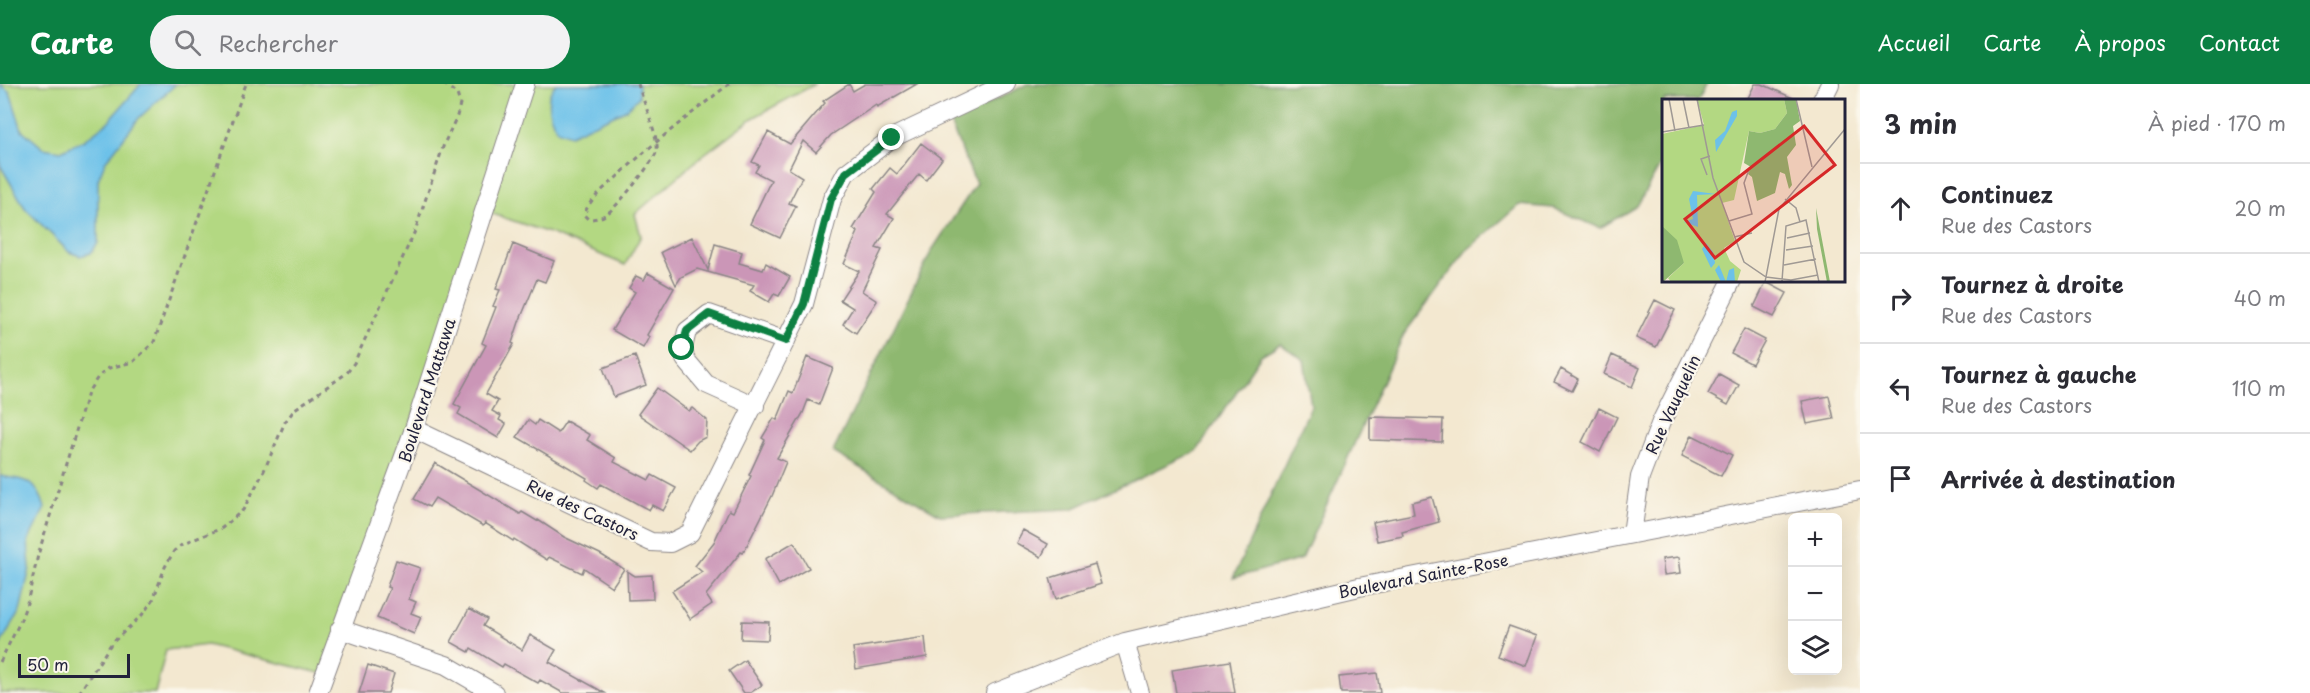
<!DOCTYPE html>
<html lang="fr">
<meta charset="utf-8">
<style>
:root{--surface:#fff;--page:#f2f2f3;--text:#2b2b33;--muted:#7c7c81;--line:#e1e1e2;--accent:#0b8043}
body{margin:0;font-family:"Playpen Sans",sans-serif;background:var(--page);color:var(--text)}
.controls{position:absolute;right:18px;bottom:18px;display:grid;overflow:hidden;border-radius:9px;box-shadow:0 6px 24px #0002}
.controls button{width:54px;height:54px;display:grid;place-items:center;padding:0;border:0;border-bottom:2px solid var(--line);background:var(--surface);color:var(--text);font:30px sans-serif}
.scale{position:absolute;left:18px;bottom:15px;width:112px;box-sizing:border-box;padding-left:6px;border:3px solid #22223b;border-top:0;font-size:16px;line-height:21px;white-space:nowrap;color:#22223b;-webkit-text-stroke:4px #fbf7ec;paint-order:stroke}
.stop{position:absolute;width:18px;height:18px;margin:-14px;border:4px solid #0b8043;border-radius:50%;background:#fff}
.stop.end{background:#0b8043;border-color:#fff;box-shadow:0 2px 6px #0008}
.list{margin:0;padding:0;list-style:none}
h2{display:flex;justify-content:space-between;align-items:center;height:78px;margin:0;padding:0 24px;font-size:26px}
h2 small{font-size:20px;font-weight:400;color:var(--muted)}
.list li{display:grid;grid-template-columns:39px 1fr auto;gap:18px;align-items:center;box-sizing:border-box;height:90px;padding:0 24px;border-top:2px solid var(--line)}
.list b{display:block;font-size:22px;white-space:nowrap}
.list p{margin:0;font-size:20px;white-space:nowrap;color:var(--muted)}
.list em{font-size:20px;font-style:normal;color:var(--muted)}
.icon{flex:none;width:33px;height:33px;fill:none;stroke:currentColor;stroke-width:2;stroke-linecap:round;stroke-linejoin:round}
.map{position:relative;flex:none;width:1860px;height:609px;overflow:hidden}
header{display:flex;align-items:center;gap:36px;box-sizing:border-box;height:84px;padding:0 30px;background:var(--accent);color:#fff}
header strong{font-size:28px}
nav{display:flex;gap:33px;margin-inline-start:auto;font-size:21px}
.search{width:420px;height:54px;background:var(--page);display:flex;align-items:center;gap:15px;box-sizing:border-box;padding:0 21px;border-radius:33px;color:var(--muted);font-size:22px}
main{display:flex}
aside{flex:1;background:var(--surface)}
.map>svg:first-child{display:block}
.green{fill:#b3d882;stroke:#6a7d5e;stroke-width:1.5}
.forest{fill:#8eb870;stroke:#586d56;stroke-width:1.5}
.water{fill:#6cc1e9;stroke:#477292;stroke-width:1.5}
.building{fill:#cb96b7}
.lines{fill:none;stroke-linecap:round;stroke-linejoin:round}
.minor-casing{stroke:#8a8586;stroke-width:20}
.path{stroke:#8a8586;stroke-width:3;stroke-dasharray:4.5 4.5;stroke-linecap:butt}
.minor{stroke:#fff;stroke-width:18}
.route{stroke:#0b8043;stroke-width:8}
.labels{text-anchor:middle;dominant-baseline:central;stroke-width:4.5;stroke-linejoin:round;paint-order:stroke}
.street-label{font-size:16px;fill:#22223b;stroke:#fbf7ec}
.inset-road{fill:none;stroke:#9f9994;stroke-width:1.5}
.view{fill:#d62828;fill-opacity:0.15;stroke:#d62828;stroke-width:3}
.inset-edge{fill:none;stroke:#22223b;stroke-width:3}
</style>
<header>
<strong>Carte</strong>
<div class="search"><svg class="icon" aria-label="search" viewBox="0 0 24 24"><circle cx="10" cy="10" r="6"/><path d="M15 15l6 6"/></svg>Rechercher</div>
<nav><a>Accueil</a><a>Carte</a><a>À propos</a><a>Contact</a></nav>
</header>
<main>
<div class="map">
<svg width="1860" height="609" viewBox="0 0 1860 609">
<rect width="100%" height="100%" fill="#fbf7ec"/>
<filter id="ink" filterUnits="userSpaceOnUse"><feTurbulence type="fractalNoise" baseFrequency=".0167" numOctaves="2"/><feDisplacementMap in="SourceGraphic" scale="12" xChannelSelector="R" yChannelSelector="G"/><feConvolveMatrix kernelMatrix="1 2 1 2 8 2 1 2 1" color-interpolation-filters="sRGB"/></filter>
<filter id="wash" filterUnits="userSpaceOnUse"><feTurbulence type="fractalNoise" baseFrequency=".008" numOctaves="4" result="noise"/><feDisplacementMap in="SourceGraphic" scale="24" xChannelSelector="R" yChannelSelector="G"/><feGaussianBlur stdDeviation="1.35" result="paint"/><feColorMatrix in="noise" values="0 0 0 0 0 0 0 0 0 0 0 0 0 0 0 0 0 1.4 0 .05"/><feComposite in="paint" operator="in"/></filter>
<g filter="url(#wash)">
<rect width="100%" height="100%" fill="#f3e8d0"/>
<path class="green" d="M0,0h815l-64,35 -48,36 -68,59 6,22 -16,29 -73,-31 -68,-23 -160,463 -117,-29 -41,5 -11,43h-155z"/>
<path class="forest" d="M1027,0h680l-9,16h-34l-1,60 -26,46 -37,22 -47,-20 -34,-3 -53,46 -62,83 -102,225 -69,19 78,-172 -7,-46 -24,-16 -19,11 -64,96 -125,58 -132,6 -107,-63 99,-202 44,-66 -26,-61z"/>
<path class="water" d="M0,0l10,8 12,38 21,18 18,3 23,-11 24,-18 33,-38h35l-37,34 -34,44 -7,18v63l-7,10 -11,3 -11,-4 -44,-44 -25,-43z
M556,0h83v13l-14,13 -55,25 -13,-5c-8,-14 -14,-32 -1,-46z
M0,392c26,4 37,4 45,32l-17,33 2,27 -10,43 -20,34z"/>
<g id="blocks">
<path class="building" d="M849,0l4,7 12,-7h52l-40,23 -1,-2 -45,30 -15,17 -13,-11 -14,28 13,8 -13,26 7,3 -16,32 -30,-14 21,-44 -16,-8 4,-7 -7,-3 16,-30 22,12 35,-41 -2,-2z
M1755,0h7l35,16h-50z
M921,59l21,16 -16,21 -7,-6 -32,40 7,4 -18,30 6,2 -20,41 15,10 -21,32 -13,-9 10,-16 -13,-8 19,-29 -15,-7 14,-32 -5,-3 23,-37 -3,-3 17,-21 7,6z
M692,153l16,33 7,-26 27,8 -3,11 24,7 3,-7 24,14 -11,19 -5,-2 -5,8 -19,-11 4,-6 -57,-16 -16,8 -5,8 -15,-33z
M513,160l41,17 -9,21 -8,-3 -18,43 -7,21 2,1 -28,50 12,7 -6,10 9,5 -2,4 7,4 -8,14 -40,-24 3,-6 -7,-4 32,-59 -4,-2 14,-36 -3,-1 7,-16 -4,-1z
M648,189l26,15 -27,47 2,2 -6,11 -31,-18 23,-38 -6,-4 7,-12 8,4z
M1766,198l21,11 -13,24 -20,-10z
M1655,216l20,10 -19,37 -20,-9z
M1744,245l21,11 -13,24 -21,-11z
M1612,271l28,13 -8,19 -28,-13z
M635,272l11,29 -32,12 -11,-29z
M807,273l26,11 -14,37 -11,-5 -5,13 -26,45 9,4 -14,34 -29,57 -2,-1 -35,43 6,9 -22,15 -18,-28 30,-19 -7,-6 19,-24 15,-32 4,2 18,-36 -2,-1 16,-35 -3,-2 12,-20 3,2 12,-29 4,2z
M1561,285l17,10 -6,12 -18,-9z
M1719,290l20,11 -11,20 -20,-11z
M657,304l32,23 3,-3 15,12 -1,17 -8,4 -8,9 -52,-36z
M1829,312l5,23 -27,5 -5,-23z
M1599,324l18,9 -17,35 -18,-10z
M1370,333l73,2 -1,23 -72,-2z
M528,336l7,5 3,-5 20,13 8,-12 24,14 -3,5 29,18 -2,4 35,18 3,-5 24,13 -13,23 -11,-6 -3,5 -48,-26 -3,4 -12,-8 1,-2 -70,-41z
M1692,351l40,20 -11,21 -39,-20z
M435,379l85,51 2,-2 15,9 1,-1 26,17 36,17 24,15 -12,18 -28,-19 -2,5 -33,-16 -2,3 -33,-21 -1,2 -28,-18 -2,3 -48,-28 -6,9 -15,-8z
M1432,413l7,25 -37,10 1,4 -26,5 -4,-19 41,-8 -2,-12z
M1023,446l25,14 -7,13 -25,-14z
M794,458l15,26 -30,17 -14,-26z
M1679,473l2,16 -17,2 -2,-16z
M396,476l24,8 -11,31 7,3 -5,11 10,4 -7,17 -37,-16 13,-30 -3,-1z
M1095,480l6,20 -45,15 -6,-21z
M627,487l8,5 17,-1 1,24 -25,1z
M469,525l18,10 -4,7 39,24 8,-15 26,15 -7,12 56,31h-42l-23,-13 -2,3 -34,-19 -2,3 -31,-19 -2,4 -18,-10z
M742,537l27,1 -1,18 -27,-1z
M1509,542l28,10 -11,30 -28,-11z
M925,553l2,20 -71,12 -3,-21z
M745,576l17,25 -12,8h-6l-15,-22z
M1230,577l5,32h-59l-4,-23z
M368,581l26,9 -6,19h-29z
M1377,589l3,20h-39l-2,-16z"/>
</g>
</g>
<g filter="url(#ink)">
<use href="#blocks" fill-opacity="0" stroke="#8a8586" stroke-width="1.5"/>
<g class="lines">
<defs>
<path id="minor" d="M1822,16l8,-16
M755,322l-49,-22 -21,-25 -2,-11 4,-17 22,-17 77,27
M414,345l237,113 19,1 20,-10 114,-229 28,-105 14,-26 46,-35 114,-54
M1632,450l8,-57 21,-55 71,-142
M340,545l106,36 48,28
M1125,558l15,51
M318,609l96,-264 111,-345
M995,609l130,-51 234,-55 501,-97"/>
</defs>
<use href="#minor" class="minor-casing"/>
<path class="path" d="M638,0c4,14 21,54 19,66 -2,11 -39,55 -48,62 -7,6 -13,7 -21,7l-4,-4c5,-16 21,-27 33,-38 36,-34 74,-63 112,-93
M0,578l20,-40 7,-19 11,-48 50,-163 10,-15 11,-9 24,-6 21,-20 92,-258
M79,609l32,-49 31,-29 11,-15 12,-33 9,-16 9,-7 39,-16 21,-18 20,-37 22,-51 10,-13 52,-36 7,-10 61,-132 29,-87 13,-28 3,-12 -3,-10 -13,-10"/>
<use href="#minor" class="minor"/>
</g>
</g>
<g class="lines" filter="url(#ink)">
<path class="route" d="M682,264l5,-17 22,-17 77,27 18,-37 27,-105 15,-26 46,-35"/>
</g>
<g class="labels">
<g class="street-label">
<text transform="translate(426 306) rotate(-72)">Boulevard Mattawa</text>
<text transform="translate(1672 320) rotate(-65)">Rue Vauquelin</text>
<text transform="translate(583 425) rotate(25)">Rue des Castors</text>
<text transform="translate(1423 491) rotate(-11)">Boulevard Sainte-Rose</text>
</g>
</g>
<g transform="translate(1662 15)">
<rect width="183" height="183" fill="#f3e8d0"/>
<path d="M35,0h87l3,14 -12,16 -15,4 -11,-2 -15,69 -12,3 13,38 -11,7 6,13 11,9 -4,12h-66l-3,-4 16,-15 -22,-37v-92l42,-9z" fill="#b3d882"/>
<path d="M122,0h12l4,22 -7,5 3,19 -9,12 5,28 -3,4 -4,-15 -5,-2 -5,21 -18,8 -5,-24 -4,-3 3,-7 -7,-4 5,-32 11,2 15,-4 12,-16zM154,109l14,74h-3l-10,-53zM0,115v12l15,14 7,23 -21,19z" fill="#8eb870"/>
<path d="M75,11v6l-21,36 -1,-12 10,-9 7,-19zM31,92l23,3 -19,1 1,32 -14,-5 9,-3 -4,-20zM44,144l7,9 2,11 -4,5 -9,-19zM57,166l7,17 3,-12 5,-2 1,14h-14l-6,-12z" fill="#6cc1e9"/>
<path class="inset-road" d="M7,0l6,32M21,0l6,29M35,0l16,79 31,84 22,15 25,3 27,-5M134,0l16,68M0,33l42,-7M45,76l-6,-16 9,-3M123,100l11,9 4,14M67,122l23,-7 -8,-31 6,-16M72,138l18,-4M125,139l23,-5M124,151l27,-4M122,166l32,-6M120,182l4,-55 20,-6 13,62M103,183l14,-73 66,-80"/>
<path class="view" d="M142,27l31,39 -120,93 -30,-39z"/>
<rect width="183" height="183" class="inset-edge"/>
</g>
</svg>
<div class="controls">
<button>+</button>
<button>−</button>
<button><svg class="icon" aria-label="layers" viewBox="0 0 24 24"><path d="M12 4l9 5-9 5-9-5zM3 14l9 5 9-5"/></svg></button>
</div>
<div class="scale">50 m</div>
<div class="stop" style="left:682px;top:264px"></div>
<div class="stop end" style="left:892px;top:54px"></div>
</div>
<aside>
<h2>3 min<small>À pied · 170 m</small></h2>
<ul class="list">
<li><svg class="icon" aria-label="ahead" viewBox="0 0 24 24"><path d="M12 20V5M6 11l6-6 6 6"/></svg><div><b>Continuez</b><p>Rue des Castors</p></div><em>20 m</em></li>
<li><svg class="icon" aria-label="right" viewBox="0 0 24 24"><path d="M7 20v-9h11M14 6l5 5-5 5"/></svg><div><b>Tournez à droite</b><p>Rue des Castors</p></div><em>40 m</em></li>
<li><svg class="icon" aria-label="left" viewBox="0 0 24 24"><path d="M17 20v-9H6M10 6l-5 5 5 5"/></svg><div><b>Tournez à gauche</b><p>Rue des Castors</p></div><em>110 m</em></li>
<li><svg class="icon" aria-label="arrive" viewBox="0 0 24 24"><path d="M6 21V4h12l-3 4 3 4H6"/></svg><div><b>Arrivée à destination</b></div></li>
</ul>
</aside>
</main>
